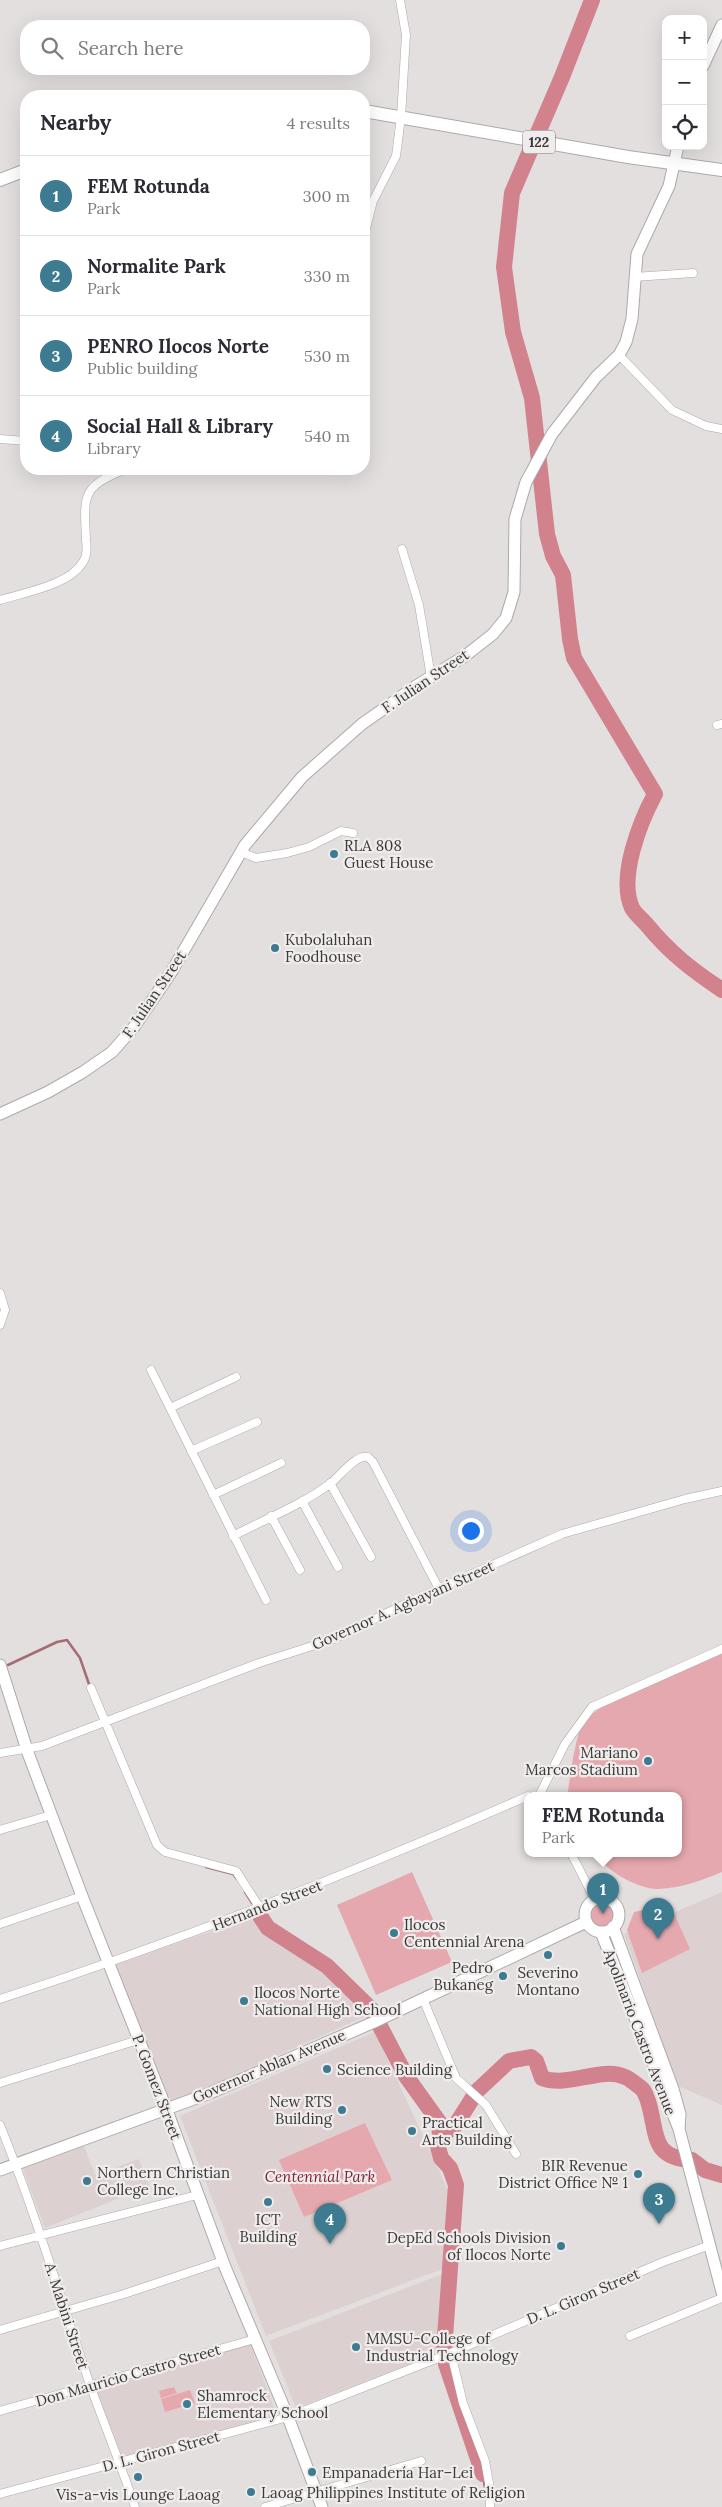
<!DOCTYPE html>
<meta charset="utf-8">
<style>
:root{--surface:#fff;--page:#f2f2f3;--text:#2b2b33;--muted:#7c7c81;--line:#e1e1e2;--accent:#3c7b90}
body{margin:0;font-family:Lora,serif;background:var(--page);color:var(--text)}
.controls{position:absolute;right:15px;top:15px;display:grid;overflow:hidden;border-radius:10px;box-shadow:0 5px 20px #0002}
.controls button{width:45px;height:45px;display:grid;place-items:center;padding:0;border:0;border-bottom:1px solid var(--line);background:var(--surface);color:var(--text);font:25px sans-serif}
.you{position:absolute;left:470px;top:1530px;width:18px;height:18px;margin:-12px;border:4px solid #fff;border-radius:50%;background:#1a73e8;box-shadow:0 0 0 8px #1a73e833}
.badge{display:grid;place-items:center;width:32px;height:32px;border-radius:50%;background:var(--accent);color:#fff;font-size:16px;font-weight:700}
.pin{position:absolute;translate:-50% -41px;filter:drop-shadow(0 1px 2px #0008)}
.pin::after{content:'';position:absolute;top:26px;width:18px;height:15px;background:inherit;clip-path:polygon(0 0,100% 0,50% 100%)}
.popup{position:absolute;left:524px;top:1792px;width:158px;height:65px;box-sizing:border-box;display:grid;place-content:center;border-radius:10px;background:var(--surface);filter:drop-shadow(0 1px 4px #0005);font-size:16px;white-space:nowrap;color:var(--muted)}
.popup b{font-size:19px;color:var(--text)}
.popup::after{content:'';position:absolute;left:50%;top:100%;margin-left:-10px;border:10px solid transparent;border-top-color:var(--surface)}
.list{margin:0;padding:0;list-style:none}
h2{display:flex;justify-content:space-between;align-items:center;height:65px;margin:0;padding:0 20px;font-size:21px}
h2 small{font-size:16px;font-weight:400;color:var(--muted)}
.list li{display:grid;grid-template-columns:32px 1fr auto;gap:15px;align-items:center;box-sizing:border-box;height:80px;padding:0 20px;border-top:1px solid var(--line)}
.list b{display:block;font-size:19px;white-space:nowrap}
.list p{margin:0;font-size:16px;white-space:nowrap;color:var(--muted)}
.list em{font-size:16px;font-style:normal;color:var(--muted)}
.icon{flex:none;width:28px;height:28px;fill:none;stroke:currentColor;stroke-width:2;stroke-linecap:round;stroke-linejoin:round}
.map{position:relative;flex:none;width:722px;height:2507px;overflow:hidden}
.search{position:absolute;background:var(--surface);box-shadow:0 5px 20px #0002;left:20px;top:20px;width:350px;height:55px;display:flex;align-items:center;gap:12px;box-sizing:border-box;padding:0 18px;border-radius:20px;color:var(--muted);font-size:19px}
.panel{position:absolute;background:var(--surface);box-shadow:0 5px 20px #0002;left:20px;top:90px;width:350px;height:385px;border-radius:20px}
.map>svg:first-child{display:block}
.built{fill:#ddd0d1}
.green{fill:#e6a8af}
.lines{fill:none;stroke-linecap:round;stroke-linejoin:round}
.stream{stroke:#a46c73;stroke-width:2.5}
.river{stroke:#d1828c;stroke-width:16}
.street-casing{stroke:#ada9a9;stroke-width:9}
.secondary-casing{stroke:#ada9a9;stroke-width:13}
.primary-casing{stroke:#ada9a9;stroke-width:14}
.street{stroke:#fff;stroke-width:8}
.secondary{stroke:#fff;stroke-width:11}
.primary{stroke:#fff;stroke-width:12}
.poi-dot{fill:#3c7b90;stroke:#f0ecec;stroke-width:2}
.labels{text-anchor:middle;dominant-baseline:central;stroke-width:4.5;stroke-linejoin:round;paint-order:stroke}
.shield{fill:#f0ecec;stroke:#716f6f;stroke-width:1}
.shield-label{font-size:14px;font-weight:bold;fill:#3a3939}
.street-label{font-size:15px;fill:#3a3939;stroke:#f0ecec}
.poi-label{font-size:15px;fill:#3a3939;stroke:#f0ecec;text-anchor:start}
.park-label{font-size:15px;font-style:italic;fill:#802137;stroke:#f0ecec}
</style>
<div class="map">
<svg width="722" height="2507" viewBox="0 0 722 2507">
<rect width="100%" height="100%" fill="#e3dfdf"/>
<path class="built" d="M722,1892v213l-44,-19 -54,-152z
M249,1918l101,71 20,25 -198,89 -60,-137z
M375,2032l77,167 -10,70 -176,67 -86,-220z
M82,2141l13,34 44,-16 10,27 -104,42 -24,-64z
M445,2273l-6,80 -143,55 -27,-67z
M250,2344l28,74 -156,39 -27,-67z"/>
<path class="green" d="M722,1650v222c-21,9 -41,16 -64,17 -19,1 -55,-20 -63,-36h83v-58h-110c0,-11 8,-58 13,-68 13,-27 111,-63 141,-77z
M412,1872l40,90 -76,33 -39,-90z
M589 1915a14 14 0 1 1 28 0a14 14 0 1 1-28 0Z
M670,1904l20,45 -48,24 -15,-43 7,-18z
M365,2123l27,57 -88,37 -25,-57z
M174,2387l3,6 -16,5 -2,-7z
M190,2390l5,13 -30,9 -4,-13z"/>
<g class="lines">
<path class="stream" d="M8,1665l49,-23 10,-2 13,18 10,29
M206,1867l27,7 4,5
M245,1892l7,11
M483,2474l3,22"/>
<path class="river" d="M592,0l-30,77 -50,116 -8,74 9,65 19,66 15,136 6,22 10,19 7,64 4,19 81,136c-15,28 -37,83 -23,114 3,6 11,12 15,17 23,28 45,45 75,65
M260,1916l8,12 59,38 44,43 35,67 33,46 1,14 -3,7 4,15 9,10 6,17 -12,166
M440,2136l15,-10 22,-35 32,-30 22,-4 5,4 6,17c27,10 59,-12 83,-1 4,1 12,8 16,11 4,3 5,8 7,13 10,32 2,57 44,59l13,10 17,5
M446,2364l37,110"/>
<defs>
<path id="street" d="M364,236l9,-35 23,-45 5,-39 5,-82 -6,-35
M634,277l59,-4
M619,355l53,55 34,16 16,3
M0,439l26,2
M402,549l17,56 12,72
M0,600c23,-7 70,-15 83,-38 4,-6 4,-15 3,-22 -2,-45 -5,-53 40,-71
M717,725l5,-1
M241,852l15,6 31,-5 22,-6 32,-16 12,2
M0,1293l5,17 -5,15
M151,1370l115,230
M170,1408l66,-31
M191,1451l66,-29
M330,1483l41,74
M213,1495l68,-32
M302,1501l36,66
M271,1516l29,54
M233,1536c32,-17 69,-31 98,-53 10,-8 25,-29 37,-26l5,5 66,127
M91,1688l66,157 8,7 71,19 24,37
M0,1753l42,-7 217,-83 75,-24 77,-38 151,-67 123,-35 37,-8
M541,1792l24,-48 27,-37 130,-58
M0,1830l51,-15
M571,1853l24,47
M0,1924l82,-28
M0,1999c180,-58 355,-127 528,-203
M423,1999l33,79 30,27 30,49
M0,2083l138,-43
M0,2125c34,84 60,171 89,257 15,42 32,83 46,125
M0,2246l197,-51
M0,2330l124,-36 99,-33
M630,2336l92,-38
M451,2353l12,50 22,58 4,22 1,24
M0,2411l255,-72
M0,2494l288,-77 163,-64 212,-91 47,-17
M265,2507l156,-46"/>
<path id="secondary" d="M703,66l19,-41
M0,1114l48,-22 35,-20 29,-20 22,-25 38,-56 73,-126 57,-68 60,-53 54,-38 49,-30 28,-22 13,-16 8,-26 1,-73 11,-37 26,-48 44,-57 23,-22 7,-13 6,-23 5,-65 32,-68 9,-40
M0,1665l28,88 54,143 84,212 59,159 63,150 34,90
M585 1915a17 17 0 1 1 34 0a17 17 0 1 1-34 0Z
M613,1927l60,162 7,25 -1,15
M601,1932l78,197 43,163
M0,2170l210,-77 162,-70 214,-101"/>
<path id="primary" d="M364,111l264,46 94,13
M0,180l26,-10"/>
</defs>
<use href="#street" class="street-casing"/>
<use href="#secondary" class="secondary-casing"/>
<use href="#primary" class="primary-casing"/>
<use href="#street" class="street"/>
<use href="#secondary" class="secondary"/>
<use href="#primary" class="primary"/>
</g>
<g class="poi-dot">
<circle cx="334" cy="854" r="5"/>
<circle cx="275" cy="948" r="5"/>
<circle cx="648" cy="1761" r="5"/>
<circle cx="394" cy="1933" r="5"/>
<circle cx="548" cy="1955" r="5"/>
<circle cx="503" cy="1976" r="5"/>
<circle cx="244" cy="2001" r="5"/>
<circle cx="327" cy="2069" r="5"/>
<circle cx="342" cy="2110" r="5"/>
<circle cx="412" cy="2131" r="5"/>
<circle cx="638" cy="2174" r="5"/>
<circle cx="87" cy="2181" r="5"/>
<circle cx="268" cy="2202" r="5"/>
<circle cx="561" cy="2246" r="5"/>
<circle cx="356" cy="2347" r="5"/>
<circle cx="187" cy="2404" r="5"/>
<circle cx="312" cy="2472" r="5"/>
<circle cx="138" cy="2477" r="5"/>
<circle cx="251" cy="2492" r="5"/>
</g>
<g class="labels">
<rect class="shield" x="523" y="130.5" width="32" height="23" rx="4"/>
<g class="shield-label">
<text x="539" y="142">122</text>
</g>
<g class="street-label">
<text transform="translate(425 681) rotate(-34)">F. Julian Street</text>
<text transform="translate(154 994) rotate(-56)">F. Julian Street</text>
<text transform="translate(403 1605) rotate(-24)">Governor A. Agbayani Street</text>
<text transform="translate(267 1905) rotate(-21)">Hernando Street</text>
<text transform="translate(640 2032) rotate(69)">Apolinario Castro Avenue</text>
<text transform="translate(269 2066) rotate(-23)">Governor Ablan Avenue</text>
<text transform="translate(157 2087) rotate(69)">P. Gomez Street</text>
<text transform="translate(583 2296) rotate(-23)">D. L. Giron Street</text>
<text transform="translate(67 2316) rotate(72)">A. Mabini Street</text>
<text transform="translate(128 2375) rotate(-16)">Don Mauricio Castro Street</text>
<text transform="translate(161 2451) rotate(-15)">D. L. Giron Street</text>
</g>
<g class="poi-label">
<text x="344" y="845">RLA 808<tspan x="344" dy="17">Guest House</tspan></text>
<text x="285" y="939">Kubolaluhan<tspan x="285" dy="17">Foodhouse</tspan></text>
<text x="638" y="1752" text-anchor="end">Mariano<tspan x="638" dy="17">Marcos Stadium</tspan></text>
<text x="404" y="1924">Ilocos<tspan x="404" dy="17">Centennial Arena</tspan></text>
<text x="493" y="1967" text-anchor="end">Pedro<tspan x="493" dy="17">Bukaneg</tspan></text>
<text x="548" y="1972" text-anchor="middle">Severino<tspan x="548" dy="17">Montano</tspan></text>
<text x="254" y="1992">Ilocos Norte<tspan x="254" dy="17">National High School</tspan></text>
<text x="337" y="2069">Science Building</text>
<text x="332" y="2101" text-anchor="end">New RTS<tspan x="332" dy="17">Building</tspan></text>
<text x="422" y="2122">Practical<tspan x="422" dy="17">Arts Building</tspan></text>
<text x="628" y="2165" text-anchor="end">BIR Revenue<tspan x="628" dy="17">District Office № 1</tspan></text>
<text x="97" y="2172">Northern Christian<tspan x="97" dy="17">College Inc.</tspan></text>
<text x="268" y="2219" text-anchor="middle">ICT<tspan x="268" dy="17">Building</tspan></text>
<text x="551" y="2237" text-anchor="end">DepEd Schools Division<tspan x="551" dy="17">of Ilocos Norte</tspan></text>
<text x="366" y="2338">MMSU-College of<tspan x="366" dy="17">Industrial Technology</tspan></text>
<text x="197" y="2395">Shamrock<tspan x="197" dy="17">Elementary School</tspan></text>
<text x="322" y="2472">Empanadería Har–Lei</text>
<text x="261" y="2492">Laoag Philippines Institute of Religion</text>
<text x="138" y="2494" text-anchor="middle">Vis-a-vis Lounge Laoag</text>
</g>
<g class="park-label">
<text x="320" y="2176">Centennial Park</text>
</g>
</g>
</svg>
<div class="controls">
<button>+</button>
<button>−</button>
<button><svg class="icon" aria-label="locate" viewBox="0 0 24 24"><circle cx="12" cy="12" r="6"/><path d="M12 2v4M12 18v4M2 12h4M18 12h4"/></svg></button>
</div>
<div class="you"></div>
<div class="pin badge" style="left:603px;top:1914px">1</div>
<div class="popup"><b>FEM Rotunda</b>Park</div>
<div class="pin badge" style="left:658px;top:1939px">2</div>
<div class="pin badge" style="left:659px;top:2224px">3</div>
<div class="pin badge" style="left:330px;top:2244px">4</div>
<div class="search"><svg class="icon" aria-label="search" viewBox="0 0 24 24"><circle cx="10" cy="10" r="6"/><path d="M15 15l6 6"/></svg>Search here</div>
<section class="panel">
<h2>Nearby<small>4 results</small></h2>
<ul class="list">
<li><span class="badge">1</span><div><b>FEM Rotunda</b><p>Park</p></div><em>300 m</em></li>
<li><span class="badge">2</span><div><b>Normalite Park</b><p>Park</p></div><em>330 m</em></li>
<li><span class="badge">3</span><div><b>PENRO Ilocos Norte</b><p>Public building</p></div><em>530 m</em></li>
<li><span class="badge">4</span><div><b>Social Hall &amp; Library</b><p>Library</p></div><em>540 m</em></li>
</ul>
</section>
</div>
